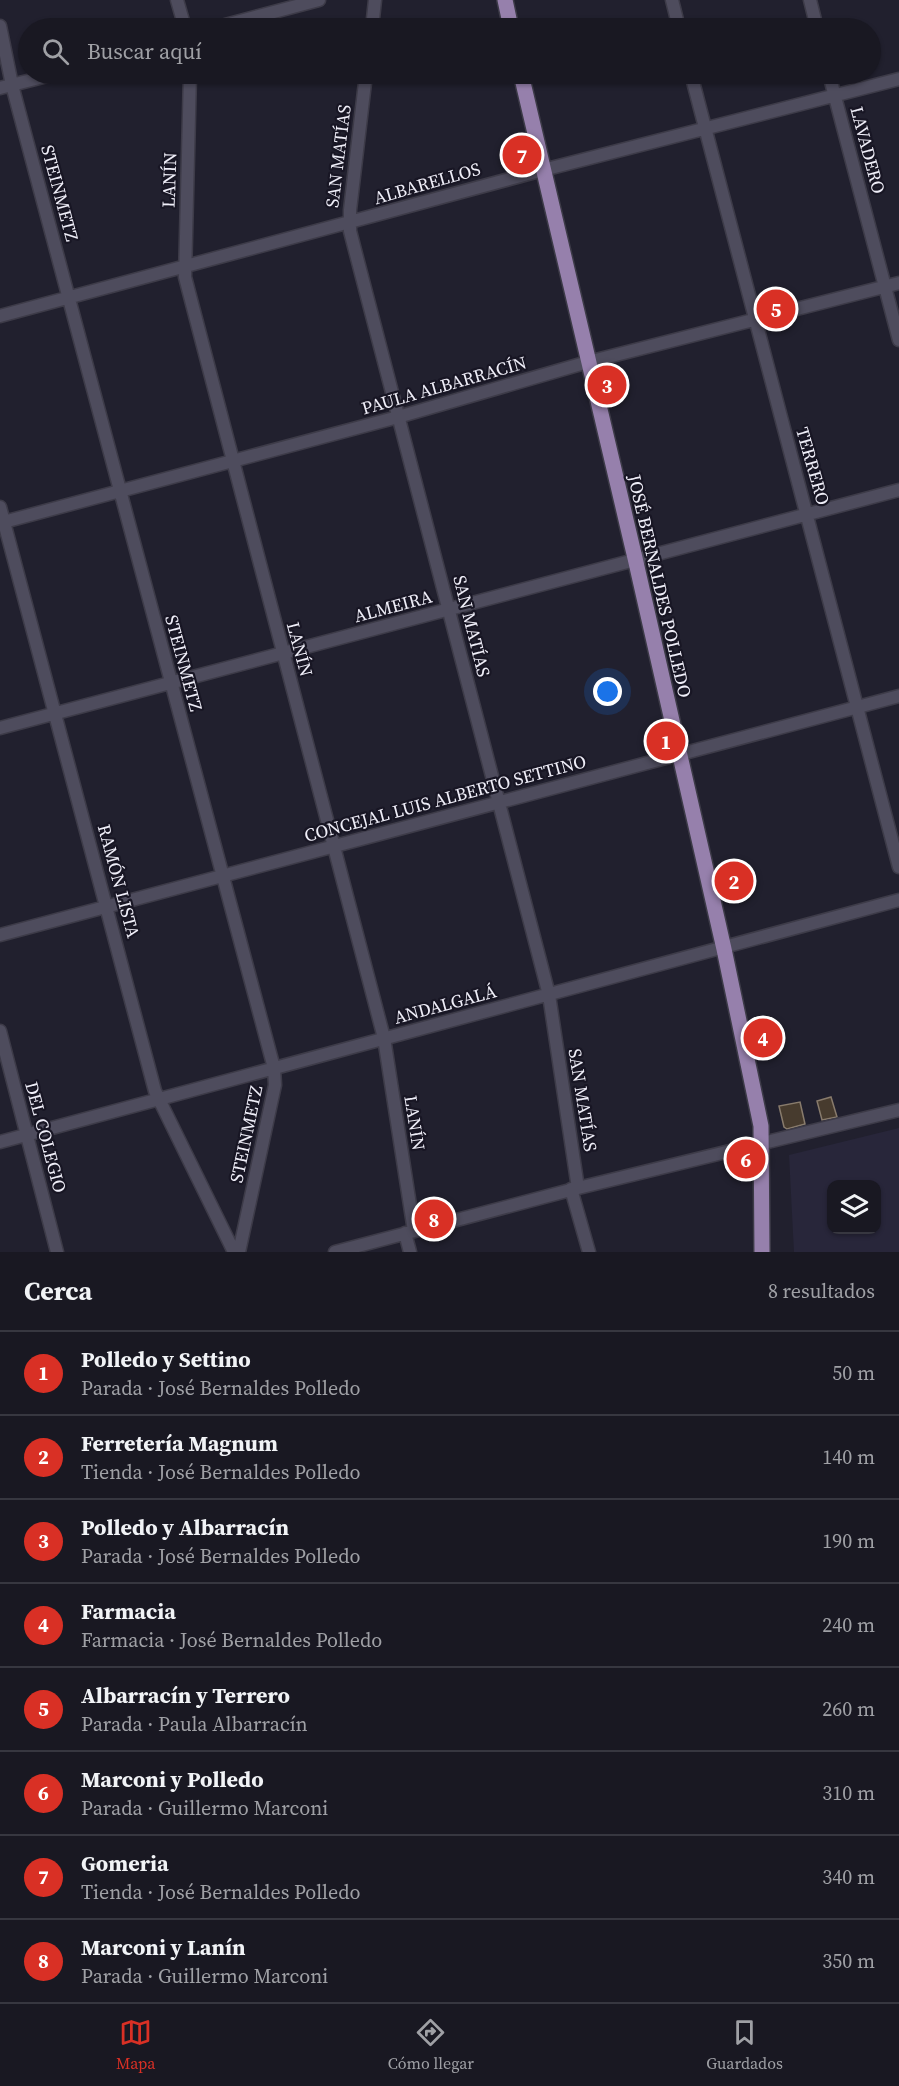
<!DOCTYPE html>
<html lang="es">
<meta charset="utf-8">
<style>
:root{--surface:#191822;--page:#22212a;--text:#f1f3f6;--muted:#9fa0a5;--line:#373740;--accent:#d93025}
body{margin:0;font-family:"Source Serif 4",serif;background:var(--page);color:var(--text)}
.controls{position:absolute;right:18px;bottom:18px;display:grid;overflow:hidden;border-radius:12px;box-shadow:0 2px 4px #0004}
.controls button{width:54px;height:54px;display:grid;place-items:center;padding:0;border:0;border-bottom:2px solid var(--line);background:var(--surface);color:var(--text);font:30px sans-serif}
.you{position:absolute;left:608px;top:692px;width:21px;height:21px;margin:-15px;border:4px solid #fff;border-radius:50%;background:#1a73e8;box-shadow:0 0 0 9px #1a73e833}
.badge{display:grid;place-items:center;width:39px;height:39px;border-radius:50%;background:var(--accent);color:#fff;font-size:20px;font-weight:700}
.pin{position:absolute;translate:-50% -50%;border:3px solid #fff;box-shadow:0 2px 6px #0006}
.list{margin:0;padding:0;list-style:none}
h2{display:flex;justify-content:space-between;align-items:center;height:78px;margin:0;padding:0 24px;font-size:26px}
h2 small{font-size:20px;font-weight:400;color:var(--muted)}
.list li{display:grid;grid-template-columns:39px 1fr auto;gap:18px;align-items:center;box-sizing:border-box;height:84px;padding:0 24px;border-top:2px solid var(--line)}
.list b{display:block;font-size:22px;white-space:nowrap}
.list p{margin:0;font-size:20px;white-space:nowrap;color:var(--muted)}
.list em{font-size:20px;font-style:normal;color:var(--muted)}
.icon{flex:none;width:33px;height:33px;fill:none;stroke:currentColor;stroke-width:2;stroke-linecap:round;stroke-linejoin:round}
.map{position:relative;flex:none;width:899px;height:1252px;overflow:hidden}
.search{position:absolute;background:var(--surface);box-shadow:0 2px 4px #0004;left:18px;right:18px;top:18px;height:66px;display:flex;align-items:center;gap:15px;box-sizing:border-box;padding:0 21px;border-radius:33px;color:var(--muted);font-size:22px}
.sheet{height:750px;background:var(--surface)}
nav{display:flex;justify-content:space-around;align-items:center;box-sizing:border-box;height:84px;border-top:2px solid var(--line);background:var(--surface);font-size:16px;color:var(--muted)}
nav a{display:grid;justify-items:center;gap:3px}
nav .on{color:var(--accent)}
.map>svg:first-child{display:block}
.built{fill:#28263a;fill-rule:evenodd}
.building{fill:#473b2e;stroke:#887b6c;stroke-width:1.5}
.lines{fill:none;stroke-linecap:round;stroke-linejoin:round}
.minor-casing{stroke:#3d3b48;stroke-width:15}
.major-casing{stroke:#3d3b48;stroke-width:18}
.minor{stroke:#4e4c5d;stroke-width:12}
.major{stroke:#9680ac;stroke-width:15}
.labels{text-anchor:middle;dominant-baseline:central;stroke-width:4.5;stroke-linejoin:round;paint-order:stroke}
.street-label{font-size:18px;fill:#efeef8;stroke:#181624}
</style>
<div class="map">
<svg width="899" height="1252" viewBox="0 0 899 1252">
<rect width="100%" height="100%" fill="#21202e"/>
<path class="built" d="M899,1128v124h-105l-5,-97zM832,1184h44v46h-44z"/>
<path class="building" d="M742,872l3,13 -19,4 -3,-12z
M831,1097l6,20 -15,3 -5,-19z
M800,1102l5,22 -18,5 -3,-2 -5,-21z"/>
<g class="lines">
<defs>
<path id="minor" d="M177,0l8,28
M672,0l7,28
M810,0l7,28
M0,26l12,59 262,983 1,17 -36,167
M214,28l105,-28
M372,28l3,-28
M190,74l-5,203 199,761 30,193
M366,74l-16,136v21l199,764 29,193
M691,74l208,793
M829,74l70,266
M0,88l55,-14
M0,316l543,-146 356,-91
M0,507l155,584 79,161
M0,523l398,-106 190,-55 311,-79
M0,728l899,-238
M0,935l899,-239
M0,1031l57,221
M0,1142l899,-242
M571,1189l18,63
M405,1233l5,19
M335,1252l243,-64 321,-78"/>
<path id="major" d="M505,0l6,28
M521,74l114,484 89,391 37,177 1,126"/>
</defs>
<use href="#minor" class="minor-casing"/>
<use href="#major" class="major-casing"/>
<use href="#minor" class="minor"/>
<use href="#major" class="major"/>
</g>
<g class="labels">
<g class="street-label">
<text transform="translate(868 150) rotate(75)">LAVADERO</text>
<text transform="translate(338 156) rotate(-83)">SAN MATÍAS</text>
<text transform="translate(169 180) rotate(-88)">LANÍN</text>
<text transform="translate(427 183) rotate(-16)">ALBARELLOS</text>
<text transform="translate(60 193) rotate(75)">STEINMETZ</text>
<text transform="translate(444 385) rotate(-16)">PAULA ALBARRACÍN</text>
<text transform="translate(813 466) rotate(74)">TERRERO</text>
<text transform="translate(660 586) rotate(77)">JOSÉ BERNALDES POLLEDO</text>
<text transform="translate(393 606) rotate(-15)">ALMEIRA</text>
<text transform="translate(472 626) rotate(76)">SAN MATÍAS</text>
<text transform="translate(300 649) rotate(75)">LANÍN</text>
<text transform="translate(184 663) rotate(75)">STEINMETZ</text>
<text transform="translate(445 798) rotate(-15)">CONCEJAL LUIS ALBERTO SETTINO</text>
<text transform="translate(119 881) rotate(75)">RAMÓN LISTA</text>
<text transform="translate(445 1004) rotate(-15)">ANDALGALÁ</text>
<text transform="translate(583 1100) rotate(81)">SAN MATÍAS</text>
<text transform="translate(415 1123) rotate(81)">LANÍN</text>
<text transform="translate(246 1134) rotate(-78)">STEINMETZ</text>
<text transform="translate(46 1137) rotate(75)">DEL COLEGIO</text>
</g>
</g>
</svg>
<div class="controls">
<button><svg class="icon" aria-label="layers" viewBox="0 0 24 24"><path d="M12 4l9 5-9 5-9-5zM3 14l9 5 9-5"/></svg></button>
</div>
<div class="you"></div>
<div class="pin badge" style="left:666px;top:741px">1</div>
<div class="pin badge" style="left:734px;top:881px">2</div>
<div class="pin badge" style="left:607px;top:385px">3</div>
<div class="pin badge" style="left:763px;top:1038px">4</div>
<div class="pin badge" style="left:776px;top:309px">5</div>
<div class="pin badge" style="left:746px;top:1159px">6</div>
<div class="pin badge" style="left:522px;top:155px">7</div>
<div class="pin badge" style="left:434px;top:1219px">8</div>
<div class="search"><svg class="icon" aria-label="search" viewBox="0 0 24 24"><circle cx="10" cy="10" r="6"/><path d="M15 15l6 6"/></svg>Buscar aquí</div>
</div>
<section class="sheet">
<h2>Cerca<small>8 resultados</small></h2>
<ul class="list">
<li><span class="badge">1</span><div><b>Polledo y Settino</b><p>Parada · José Bernaldes Polledo</p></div><em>50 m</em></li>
<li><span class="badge">2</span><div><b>Ferretería Magnum</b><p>Tienda · José Bernaldes Polledo</p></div><em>140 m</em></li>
<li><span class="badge">3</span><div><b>Polledo y Albarracín</b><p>Parada · José Bernaldes Polledo</p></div><em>190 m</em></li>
<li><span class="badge">4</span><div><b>Farmacia</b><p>Farmacia · José Bernaldes Polledo</p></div><em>240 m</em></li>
<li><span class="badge">5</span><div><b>Albarracín y Terrero</b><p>Parada · Paula Albarracín</p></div><em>260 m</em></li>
<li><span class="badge">6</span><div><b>Marconi y Polledo</b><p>Parada · Guillermo Marconi</p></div><em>310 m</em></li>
<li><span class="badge">7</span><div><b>Gomeria</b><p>Tienda · José Bernaldes Polledo</p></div><em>340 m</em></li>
<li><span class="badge">8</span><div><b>Marconi y Lanín</b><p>Parada · Guillermo Marconi</p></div><em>350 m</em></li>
</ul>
</section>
<nav>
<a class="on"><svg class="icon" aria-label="map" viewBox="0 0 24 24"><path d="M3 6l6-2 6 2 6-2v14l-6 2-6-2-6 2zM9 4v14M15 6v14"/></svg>Mapa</a>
<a><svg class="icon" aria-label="directions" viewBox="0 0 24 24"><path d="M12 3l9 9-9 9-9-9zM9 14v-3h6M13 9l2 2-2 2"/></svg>Cómo llegar</a>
<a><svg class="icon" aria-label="saved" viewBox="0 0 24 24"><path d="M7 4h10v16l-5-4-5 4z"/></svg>Guardados</a>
</nav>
